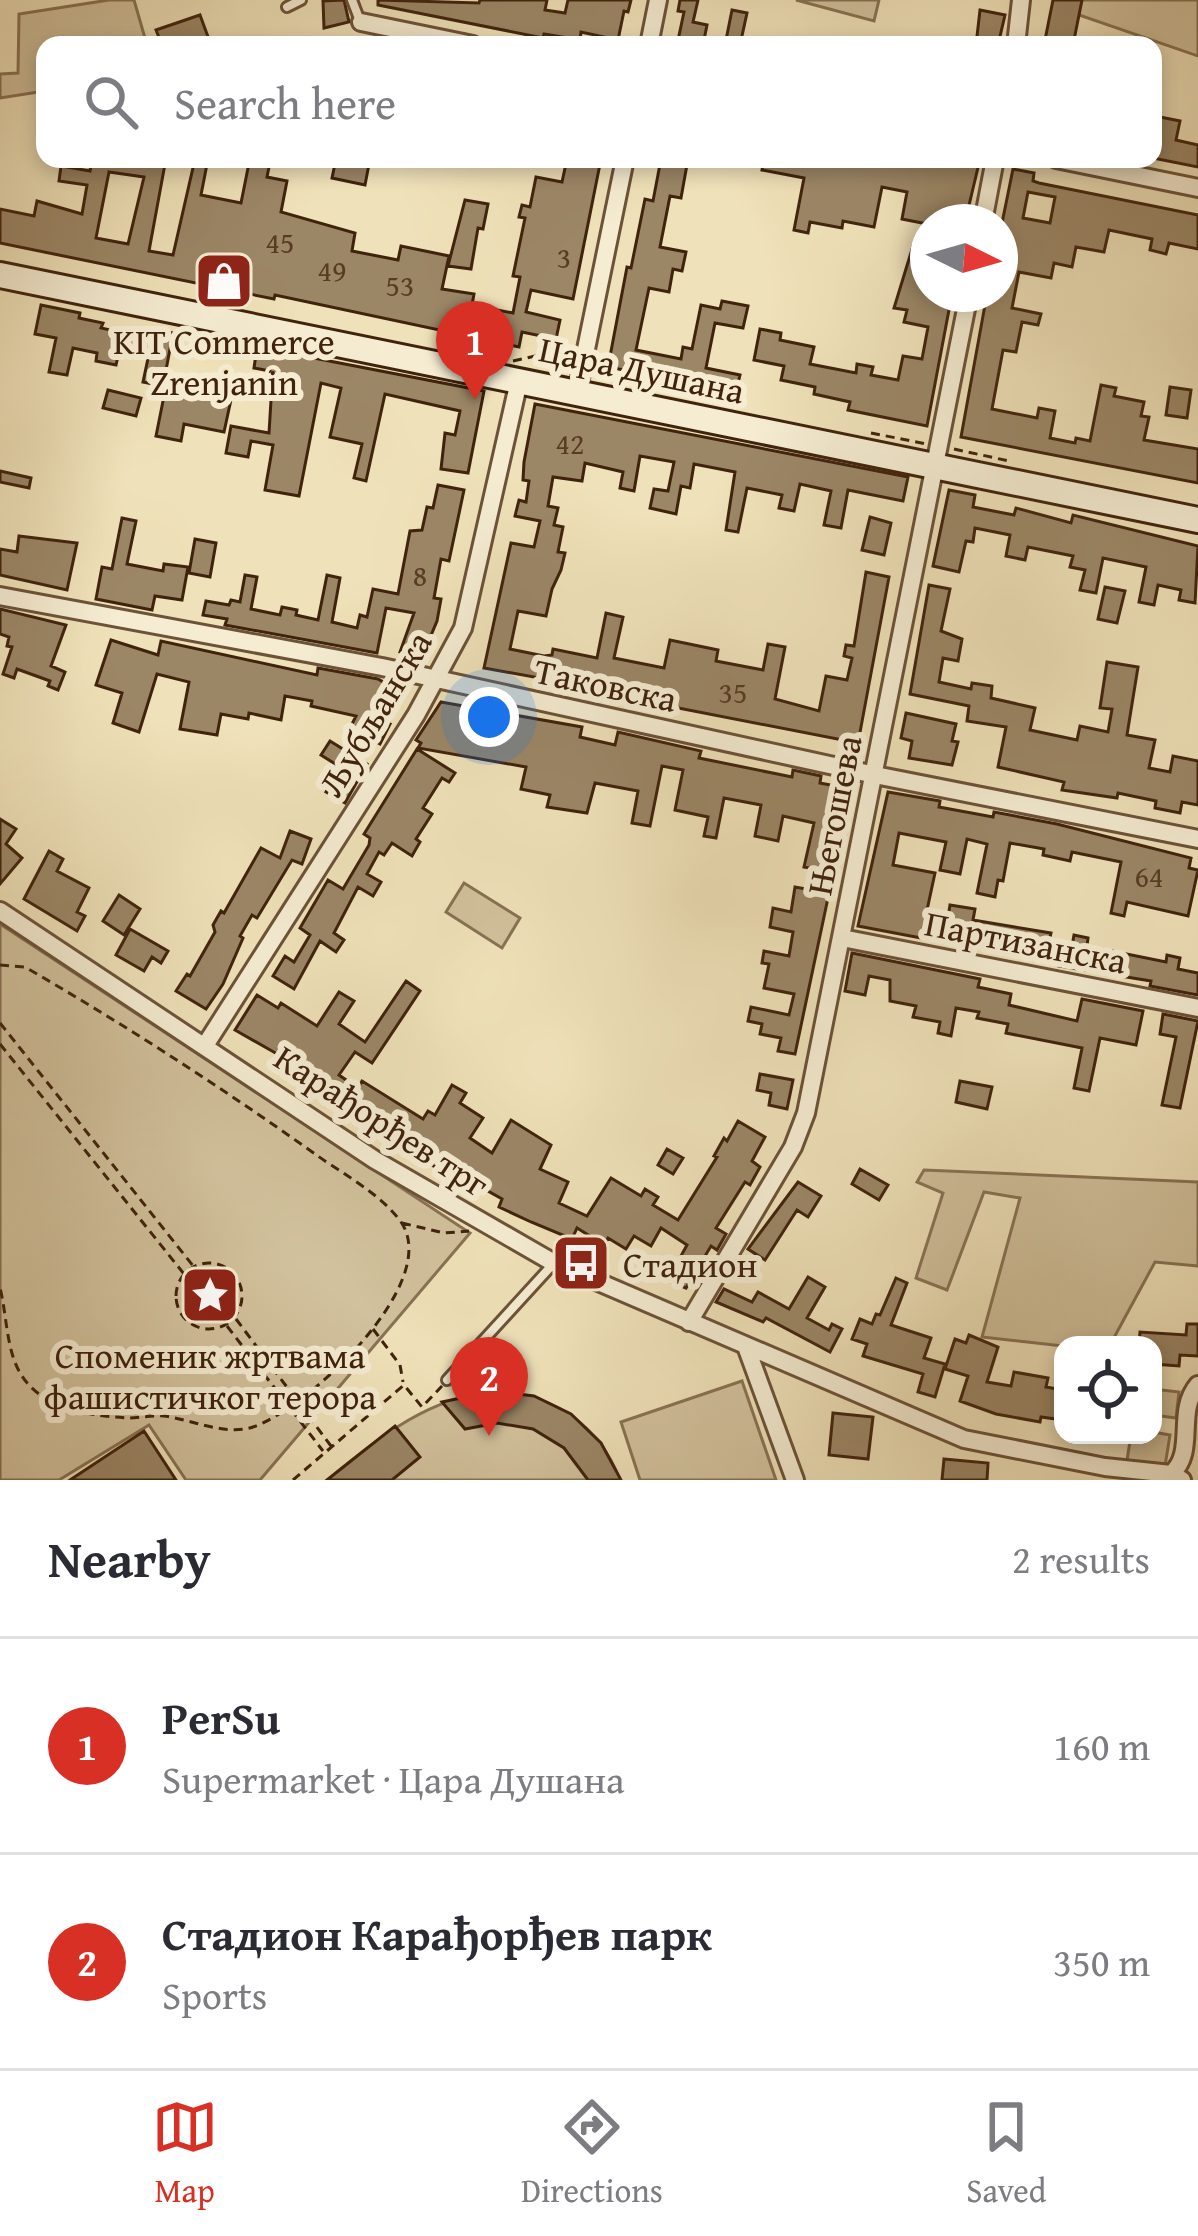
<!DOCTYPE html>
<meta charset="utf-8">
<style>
:root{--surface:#fff;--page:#f2f2f3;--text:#2b2b33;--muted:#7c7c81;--line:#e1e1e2;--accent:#d93025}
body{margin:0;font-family:"Gentium Book Plus",serif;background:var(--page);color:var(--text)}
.controls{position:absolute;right:36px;bottom:36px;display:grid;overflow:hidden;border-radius:24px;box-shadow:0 6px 18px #0003}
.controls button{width:108px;height:108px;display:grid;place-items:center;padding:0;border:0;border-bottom:3px solid var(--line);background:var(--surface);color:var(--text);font:60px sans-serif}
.compass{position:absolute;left:910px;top:204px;width:108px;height:108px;border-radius:50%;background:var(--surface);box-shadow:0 6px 18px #0003;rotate:95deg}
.you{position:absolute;left:489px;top:717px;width:42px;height:42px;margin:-30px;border:9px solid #fff;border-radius:50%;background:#1a73e8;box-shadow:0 0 0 18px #1a73e833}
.badge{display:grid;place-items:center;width:78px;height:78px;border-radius:50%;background:var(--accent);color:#fff;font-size:39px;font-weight:700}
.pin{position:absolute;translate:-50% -99px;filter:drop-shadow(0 3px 6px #0008)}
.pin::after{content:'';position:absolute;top:63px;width:42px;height:36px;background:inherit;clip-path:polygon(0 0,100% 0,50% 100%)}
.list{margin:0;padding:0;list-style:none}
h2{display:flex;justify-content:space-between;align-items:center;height:156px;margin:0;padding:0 48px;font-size:51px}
h2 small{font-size:39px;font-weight:400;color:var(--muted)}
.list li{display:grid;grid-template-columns:78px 1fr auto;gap:36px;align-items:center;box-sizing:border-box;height:216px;padding:0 48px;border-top:3px solid var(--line)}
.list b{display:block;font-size:45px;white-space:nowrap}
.list p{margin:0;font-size:39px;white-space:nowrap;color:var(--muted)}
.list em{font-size:39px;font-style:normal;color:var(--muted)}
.icon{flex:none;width:66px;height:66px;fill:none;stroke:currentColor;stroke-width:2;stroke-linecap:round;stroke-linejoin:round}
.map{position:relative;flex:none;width:1198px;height:1480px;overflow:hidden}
.search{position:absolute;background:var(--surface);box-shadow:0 6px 18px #0003;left:36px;right:36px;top:36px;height:132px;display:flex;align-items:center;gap:30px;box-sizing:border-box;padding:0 42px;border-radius:24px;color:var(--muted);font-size:45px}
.sheet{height:588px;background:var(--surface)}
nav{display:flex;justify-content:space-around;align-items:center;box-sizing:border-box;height:168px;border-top:3px solid var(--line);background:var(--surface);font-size:33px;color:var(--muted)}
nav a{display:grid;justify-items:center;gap:6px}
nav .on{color:var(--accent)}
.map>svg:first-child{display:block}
.green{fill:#d1c19c;stroke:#887254;stroke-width:3}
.building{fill:#9b8666;stroke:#40230d;stroke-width:3;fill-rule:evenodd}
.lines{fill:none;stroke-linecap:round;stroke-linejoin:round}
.lane-casing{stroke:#6c5238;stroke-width:14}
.street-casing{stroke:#6c5238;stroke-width:22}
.secondary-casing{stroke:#40230d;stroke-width:30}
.path{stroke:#40230d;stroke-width:3;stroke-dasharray:9 6;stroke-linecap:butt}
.lane{stroke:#f5ecd2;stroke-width:8}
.street{stroke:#f5ecd2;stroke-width:16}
.secondary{stroke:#f5ecd2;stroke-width:24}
.labels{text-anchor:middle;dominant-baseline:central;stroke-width:12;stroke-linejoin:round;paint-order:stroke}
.number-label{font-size:30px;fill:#573c23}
.poi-label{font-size:36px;fill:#40230d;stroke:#f5ecd2}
.street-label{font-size:36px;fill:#40230d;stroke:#f5ecd2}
</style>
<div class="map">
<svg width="1198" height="1480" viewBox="0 0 1198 1480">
<rect width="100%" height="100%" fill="#efe1b9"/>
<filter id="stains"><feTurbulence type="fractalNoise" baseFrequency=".00167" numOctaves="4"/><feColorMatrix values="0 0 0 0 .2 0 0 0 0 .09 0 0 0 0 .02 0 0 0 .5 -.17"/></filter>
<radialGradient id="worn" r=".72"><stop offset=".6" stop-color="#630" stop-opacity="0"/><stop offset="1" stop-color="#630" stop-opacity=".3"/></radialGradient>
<path class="green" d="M109,0h25l13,45h-102v46l-45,7v-24l18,-1 1,-59z
M796,0h83l-5,21z
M1080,0h118v56l-119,-41z
M464,883l56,35 -18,30 -56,-36z
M0,924l470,309 -210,247h-74l-37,-55 -90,55h-59z
M924,1170l274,12v84l-43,-4 -45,83 -47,1 -81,-9 38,-139 -36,-6 -37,98 -31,-12 27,-85 -26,-11z
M742,1381l34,99h-136l-19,-58z
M1153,1389l26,3 -3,26 -23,-3z
M494,1391c58,3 105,33 126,89h-293c51,-41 99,-82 167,-89z
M1153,1432l17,3 -5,31 -38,-6 4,-25z"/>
<path class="building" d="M344,0l5,22 -25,6 -1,-27z
M378,0l101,3 1,-3h67l-2,10 20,3 3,-13h63l-3,12 -4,-1 -6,29 -37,-8 -1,8 -36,-6 -1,4 -165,-33z
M680,0h18l-5,22 14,3 -4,20h-26l7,-33 -6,-1z
M1053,0h29l-9,45h-29z
M732,10l15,3 -7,32h-15z
M980,10l25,5 -7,30h-22z
M200,15l11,30h-49l-6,-15z
M1155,116l25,5 -4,19 22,5v22l-45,-9z
M92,159h52l21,5 -16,87 24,4 22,-96h13l-7,36 40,8 8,-40 20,4 -2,10 20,4 -6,31 74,21 -3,18 46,9 3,-14 48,10 -7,33 32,5 -2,11 41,8 7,-36 -7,-1 12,-58 -6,-1 3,-12 8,2 6,-30 26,5 5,-23h34l-28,140 -42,-9 -5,22 34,8 -4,19 -34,-7 -3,15 -244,-52 -1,4 -274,-56v-34l34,7 3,-15 45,13 5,-29 -28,-4 2,-15 29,5zM109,172l35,5 -16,67 -32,-6z
M336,159h34l-5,26 -33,-7z
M661,159h27l-7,39 -11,-2 -10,51 26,5 -4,19 -9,-2 -4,23 -20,-4 -13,62 45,9 2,-12 9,2 9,-44 19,4 2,-8 26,5 -5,22 -28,-5 -9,45 34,7 -4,16 -128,-24 19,-100 4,1 14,-69 8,2z
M764,159h216l-15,63 -38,2 -25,-5 5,-27 -25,-5 -8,40 -31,-6 -1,7 -32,-6 -2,11 -14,-3 10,-52 -42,-8z
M1013,169l21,4 -1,8 6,2 159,32v34l-29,-6 -3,11 -16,-4 2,-11 -43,-9 -5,22 -28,-5 -4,20 -18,-4 -3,15 -32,-6 -7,36 29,6 -3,11 -16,-3 -6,30 -13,-2 -11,59 45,9 2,-10 16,3 -5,27 25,5 1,-5 14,3 11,-56 15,3 -2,8 30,6 -3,14 8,1 -5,23 54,9v34l-237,-46 26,-143h13v-61zM1028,192l27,5 -5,26 -27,-5z
M465,200l23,4 -5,25 -5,-1 -7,41 -23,-3z
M913,246l15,2v46h24l-25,132 -79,-16 2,-8 -36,-8 1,-7 -34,-7 3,-14 -30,-6 6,-31 21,4 -1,7 34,7 -4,17 46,9 1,-9 16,3 -2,8 27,5 5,-24 19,3 6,-32 -24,-5 3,-12 -13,-2z
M41,305l39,8 -1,5 24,5 -2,5 41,9 2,-9 29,5 -10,53 -20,-4 7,-33 -29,-6 -5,22 -20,-4 1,-8 -24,-5 -6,27 -18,-3 7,-34 -21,-4z
M257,347l227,44 -16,82 -27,-4 4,-36 10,2 5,-24 -75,-17 -19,87 -12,-3 8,-34 -32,-7 11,-49 -20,-5 -22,113 -34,-6 8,-45 -22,-4 -3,16 -22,-4 5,-27 38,7 3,-49 -4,-1 2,-12 -16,-3z
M210,375l25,6 -11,51 -40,-8 -3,17 -25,-5 9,-45 37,8z
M1170,387l21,3 -4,28 -21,-3z
M108,390l33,8 -5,18 -33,-8z
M535,404l373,73 -5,24 -55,-11 -7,38 -17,-3 7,-34 -31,-7 -6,27 -15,-3 3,-13 -35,-7 -9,44 -12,-2 9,-58 -41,-8 -4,24 -9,-2 -5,28 -26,-6 4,-19 14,2 6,-29 -34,-6 -6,35 -14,-3 3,-16 -38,-9 -3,18 -29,-4 -5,29 10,2 -4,17 9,2 -5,25 7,1 -4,17 -9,19 -6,27 -28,-5 -8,38 34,7 8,-1 1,-6 44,9 9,-45 17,4 -9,41 50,10 6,-28 48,10 -2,11 47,9 5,-26 17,3 -10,52 44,12 7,-35 21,4 5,-22 -8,-2 2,-11 8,1 12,-74 23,5 -31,166 -241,-47 2,-9 -29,-6 -1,6 -105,-19 27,-125 23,4 6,-26 -25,-5 4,-16 7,2 3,-21 -6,-1 1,-18z
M0,471l31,7 -2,10 -29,-6z
M438,485l26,5 -15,71 -8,-2 -7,39 7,1 -4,22 -16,38 -21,-7 14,-39 -28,-5 -9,45 -152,-28 2,-6 -24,-4 3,-14 23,4 2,-5 9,2 5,-27 12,2 -6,32 29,6 2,-8 15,3 -1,5 22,5 9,-45 13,3 -8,44 25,6 3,-13 7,2 6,-28 25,5 12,-63 12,-1 5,-23 6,1z
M949,490l26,5 -2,12 41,8 2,-7 55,15 2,-8 125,31 -3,57 -16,-3 2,-10 -23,-5 -4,20 -15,-3 7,-35 -43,-9 -7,35 -16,-3 5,-20 -15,-3 3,-11 -45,-9 -3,13 -19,-4 4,-21 -35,-7 -2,14 -7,-1 -7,31 -26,-6z
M870,517l21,6 -7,32 -22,-5z
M122,518l14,3 -9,43 36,7 1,-7 24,3 -6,33 -27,-4 -3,14 -56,-11 6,-32 10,2z
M19,536l58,7 -10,47 -67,-15v-26l17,3z
M195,539l21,4 -6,34 -21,-4z
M929,585l21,4 -9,42 21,8 -4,22 -15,-3 -4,24 32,7 1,-6 20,3 -1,12 44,10 -5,22 47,10 3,-14 28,6 4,-23 -12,-1 7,-46 31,5 -11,68 28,5 -6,28 21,4 3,-16 25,5v44l-16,-3 -2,11 -25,-5 1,-7 -38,-8 -1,5 -55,-8 2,-8 -66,-15 8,-40 -39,-6 2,-15 -59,-12z
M1105,587l20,4 -8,32 -19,-4z
M0,609l66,16 -15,41 14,6 -7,18 -10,-4 2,-5 -33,-12 -3,9 -11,-4 9,-27 -5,-1 2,-9 -9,-3z
M111,640l47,15 3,-14 156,34 1,-7 60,11 19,11 -12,32 5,2 -10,20 -30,-16 6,-12 -45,-10 1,-5 -27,-5 -4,24 -32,-7 -1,6 -27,-5 -4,21 -37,-6 9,-47 -32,-8 -18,58 -26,-9 9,-30 -26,-8z
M441,702l141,25 -2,10 35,8 3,-13 83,19 -2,7 93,19 1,-7 28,6 -1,7 31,6 -56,265 -17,-3 3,-13 -21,-4 2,-10 -14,-3 3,-14 38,8 5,-21 -30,-6 5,-24 -7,-1 2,-12 25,5 4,-24 -23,-5 3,-19 18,4 4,-25 22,4 4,-21 -17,-3 10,-44 -31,-7 -5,25 -23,-5 6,-31 -37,-7 -8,40 -12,-2 4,-19 -33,-7 8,-40 -21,-4 -12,60 -18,-3 6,-32 -43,-8 -8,30 -40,-6 3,-12 -29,-6 5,-22 -108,-19 3,-5 -5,-3z
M906,713l50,11 -4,17 6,1 -6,23 -43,-7 3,-17 -11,-3z
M330,741l37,23 -22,39 -19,-11 14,-25 -19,-12z
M417,749l38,24 -6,9 -7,-4 -19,30 9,6 -16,25 4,3 -8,14 -20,-13 -8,12 -5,-3 -12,22 14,8 -8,14 -15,-9 -24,46 10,7 -8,12 -16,-11 -26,48 -21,-13 12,-20 9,6 16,-27 -10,-7 28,-48 15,9 26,-44 1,-7 -6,-4z
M888,792l52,9 -1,6 54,10 1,-5 63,12 134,34 -2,10 9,2 -10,46 -61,-14 -3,14 -13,-3 10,-51 -49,-10 -2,9 -27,-6 1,-6 -34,-6 -7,38 -5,-1 -3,17 -18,-4 10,-49 -20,-5 -7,35 -20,-4 6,-28 -47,-9 -6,32 42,8 -14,65 -63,-12z
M0,819l16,10 -10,15 16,14 -22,26z
M290,831l21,8 -9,25 -10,-4 -35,58 -5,-3 -12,21 3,2 -20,46 -17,25 -30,-18 11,-17 3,2 25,-44 -2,-7 8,-14 3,2 37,-65 19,10z
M49,851l14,8 -6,12 32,17 -12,24 8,4 -8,15 -53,-32z
M119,895l21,14 -16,26 -21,-14z
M950,905l25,4 -2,11 78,13 -2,9 23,4 2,-11 14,3 -1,8 79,16 1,-7 13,3 -2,11 20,4v22l-48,-9 1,-5 -92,-15 1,-5 -8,-1 1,-4 -39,-9 -69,-12z
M130,929l38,22 -7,12 -9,-6 -8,14 -28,-16z
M852,953l128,26 -2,8 33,7 -2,11 68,16 5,-22 61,12 -7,34 -36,-7 -11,53 -15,-3 8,-40 -76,-15 2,-9 -31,-6 2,-6 -23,-4 -5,28 -13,-3 2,-11 -27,-5 3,-11 -26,-5v-21l-21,-4 -4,19 -20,-4z
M406,981l14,10 -48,72 -17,-11 -16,23 19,13 4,-7 61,38 5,-8 7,4 17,-30 14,8 -6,10 23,15 -13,20 22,15 19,-33 40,25 -11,24 28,13 -9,21 28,13 24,-38 30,18 4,-7 13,8 -5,8 25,15 39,-63 -3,-1 10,-18 3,3 11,-20 27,16 -13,24 8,6 -10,18 -5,-3 -29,46 10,6 -9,16 -6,-4 -25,42 -24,-10 7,-14 6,3 12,-22 -26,-17 -10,18 -17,-10 -8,13 -18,-11 -4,7 -27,-17 -5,11 -41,-17 -32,-15 3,-8 -32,-18 -5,7 -40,-28 5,-8 -34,-28 -6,10 -21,-13 6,-11 -39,-24 -5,7 -54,-34 2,-4 -44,-25 22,-35 21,13 3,-5 36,23 22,-34 15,9 -15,23 26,18z
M1163,1014l35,7 -18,87 -18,-3 14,-68 -16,-3z
M760,1074l33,6 -6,29 -18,-4 2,-12 -14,-3z
M960,1081l32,6 -5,22 -31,-7z
M667,1149l16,9 -10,16 -15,-9z
M860,1169l28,16 -9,15 -27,-16z
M798,1182l23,14 -13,21 -11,-7 -32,50 -17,-11z
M808,1277l17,10 -18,31 22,12 3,-6 10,5 -12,23 -64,-34 -3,4 -47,-20 8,-13 28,13 6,-10 31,17z
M896,1278l11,5 -16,42 40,13 -7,20 21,6 -10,33 -17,-5 5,-18 -60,-18 4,-12 -15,-5 8,-20 12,5 4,-10 4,1z
M1187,1324h11v32l-18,-1 -1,11 -26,-2v-19h-14l1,-13 46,3z
M969,1335l29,12 -11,35 24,4 3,-14 34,6 -2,9 17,3v30l-22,-3 -1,5 -44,-8 -36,-13 8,-25 -23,-7 10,-30 11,4z
M494,1391l40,5 37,18 30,29 20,37h-33l-24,-32 -31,-19 -36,-6 -32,6 -23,-27z
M833,1413l40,4 -5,42 -39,-4z
M395,1426l25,31 -28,23h-65z
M144,1431l32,49h-106z
M944,1459l44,4 -1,17h-45z"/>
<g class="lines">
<defs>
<path id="lane" d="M352,0l8,21
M287,7l14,-7
M447,1380l107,-117"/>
<path id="street" d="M361,22l112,23
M649,45l9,-45
M1016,45l5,-45
M1056,159l142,29
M983,222l12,-63
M577,393l48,-234
M0,596l382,71 493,108 323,64
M0,911l375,249 179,103 410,176 141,28 66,7 11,6
M842,938l356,70
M206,1044l210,-329 47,-87 56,-247
M689,1322l104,-175 13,-34 163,-819
M747,1349l48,131
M1171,1474c26,-22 4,-62 27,-89"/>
<path id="secondary" d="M0,275l1198,245"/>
</defs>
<use href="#lane" class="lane-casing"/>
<use href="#street" class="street-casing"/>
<use href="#secondary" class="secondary-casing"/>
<path class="path" d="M513,361l27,-6
M871,433l56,11
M954,449l55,12
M0,965l25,2c100,58 196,120 290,187 28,20 66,40 86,68 42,61 -94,187 -148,205 -28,9 -60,-7 -89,-11 -12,-1 -24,2 -36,2 -37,-2 -85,-9 -106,-42 -16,-24 -15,-61 -22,-88
M0,1023l194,244
M0,1044l184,230
M402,1223l42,10 25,-2
M176 1296a33 33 0 1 1 66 0a33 33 0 1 1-66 0Z
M191,1271l13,16
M201 1294a9 9 0 1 1 18 0a9 9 0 1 1-18 0Z
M216,1288l17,-12
M217,1303l12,17
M183,1314l20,-15
M236,1319l95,127
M227,1326l96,125
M373,1329l27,36 3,17
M293,1480l111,-95 18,22 20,-21"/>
<use href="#lane" class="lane"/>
<use href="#street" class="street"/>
<use href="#secondary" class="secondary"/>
</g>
<defs>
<symbol id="shop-square" viewBox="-11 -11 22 22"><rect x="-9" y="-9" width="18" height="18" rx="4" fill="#8f2418" stroke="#f5ecd2"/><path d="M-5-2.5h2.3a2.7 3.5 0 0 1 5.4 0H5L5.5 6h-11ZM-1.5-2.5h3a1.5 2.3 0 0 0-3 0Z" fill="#fff"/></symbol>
<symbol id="bus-square" viewBox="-11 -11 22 22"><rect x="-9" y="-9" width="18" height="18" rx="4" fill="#8f2418" stroke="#f5ecd2"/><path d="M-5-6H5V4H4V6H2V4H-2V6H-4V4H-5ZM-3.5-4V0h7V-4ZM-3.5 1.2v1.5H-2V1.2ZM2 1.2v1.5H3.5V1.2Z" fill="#fff"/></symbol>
<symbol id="sight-square" viewBox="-11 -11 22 22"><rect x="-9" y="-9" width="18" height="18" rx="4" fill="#8f2418" stroke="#f5ecd2"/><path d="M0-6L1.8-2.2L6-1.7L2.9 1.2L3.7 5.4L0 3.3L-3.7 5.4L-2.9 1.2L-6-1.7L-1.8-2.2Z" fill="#fff"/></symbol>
</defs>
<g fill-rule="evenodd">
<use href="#shop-square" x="191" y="248" width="66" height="66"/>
<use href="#bus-square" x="548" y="1230" width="66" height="66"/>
<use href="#sight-square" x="177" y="1262" width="66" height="66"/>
</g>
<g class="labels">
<g class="number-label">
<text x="280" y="242">45</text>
<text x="564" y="257">3</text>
<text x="332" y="270">49</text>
<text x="400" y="285">53</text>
<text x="570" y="443">42</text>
<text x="420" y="575">8</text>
<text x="733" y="692">35</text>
<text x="1149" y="876">64</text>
</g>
<g class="poi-label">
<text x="224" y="340">KIT Commerce<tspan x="224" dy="41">Zrenjanin</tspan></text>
<text x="623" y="1263" text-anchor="start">Стадион</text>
<text x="210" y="1354">Споменик жртвама<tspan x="210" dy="41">фашистичког терора</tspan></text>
</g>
<g class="street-label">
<text transform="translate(642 369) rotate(12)">Цара Душана</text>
<text transform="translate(606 684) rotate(12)">Таковска</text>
<text transform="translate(374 713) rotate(-59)">Љубљанска</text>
<text transform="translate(833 815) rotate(-79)">Његошева</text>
<text transform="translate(1026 941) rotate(11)">Партизанска</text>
<text transform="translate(382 1120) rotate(33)">Карађорђев трг</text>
</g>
</g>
<rect width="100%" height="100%" filter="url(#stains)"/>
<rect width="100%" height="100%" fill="url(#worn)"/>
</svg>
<div class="controls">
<button><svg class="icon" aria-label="locate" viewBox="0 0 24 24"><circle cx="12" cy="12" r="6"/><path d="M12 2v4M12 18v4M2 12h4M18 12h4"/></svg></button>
</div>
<svg class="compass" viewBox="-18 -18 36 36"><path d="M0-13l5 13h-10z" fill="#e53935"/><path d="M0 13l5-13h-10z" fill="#7c7c81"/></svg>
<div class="you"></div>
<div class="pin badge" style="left:475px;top:400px">1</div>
<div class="pin badge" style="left:489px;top:1436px">2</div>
<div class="search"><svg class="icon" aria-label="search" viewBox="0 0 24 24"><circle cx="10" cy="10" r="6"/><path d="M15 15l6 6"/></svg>Search here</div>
</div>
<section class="sheet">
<h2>Nearby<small>2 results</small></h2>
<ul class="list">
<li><span class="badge">1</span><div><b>PerSu</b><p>Supermarket · Цара Душана</p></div><em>160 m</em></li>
<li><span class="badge">2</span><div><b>Стадион Карађорђев парк</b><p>Sports</p></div><em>350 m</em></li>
</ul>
</section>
<nav>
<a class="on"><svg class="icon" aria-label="map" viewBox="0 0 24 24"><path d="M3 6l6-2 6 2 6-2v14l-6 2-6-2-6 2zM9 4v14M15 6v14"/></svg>Map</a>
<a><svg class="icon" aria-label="directions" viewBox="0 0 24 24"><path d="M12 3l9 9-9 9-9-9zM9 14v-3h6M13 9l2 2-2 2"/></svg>Directions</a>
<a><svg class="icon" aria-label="saved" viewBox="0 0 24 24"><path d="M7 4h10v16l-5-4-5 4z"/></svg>Saved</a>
</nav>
